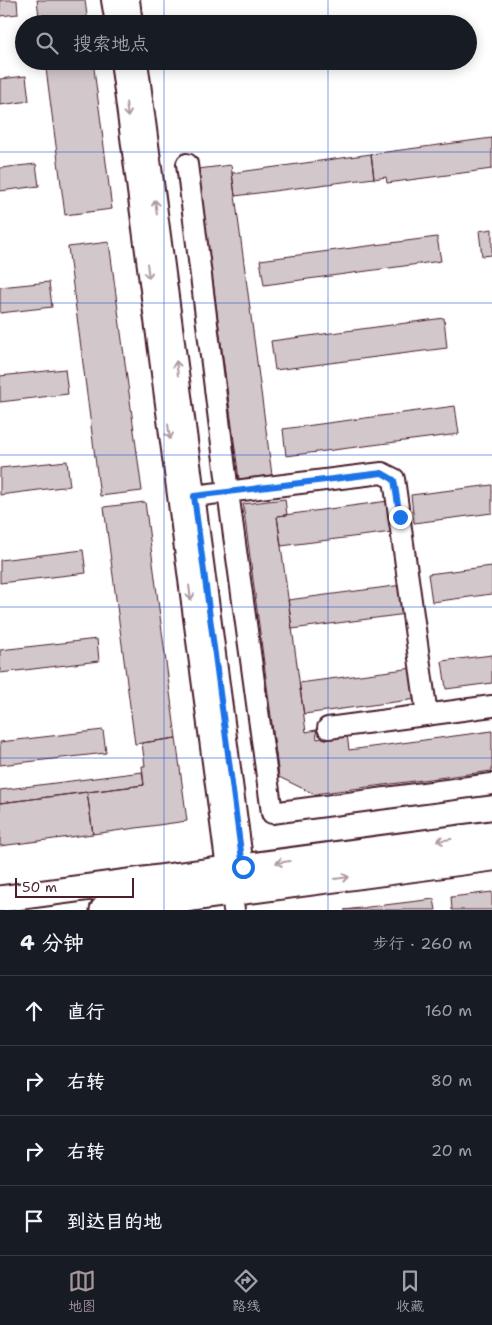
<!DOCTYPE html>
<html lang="zh">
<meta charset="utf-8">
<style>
:root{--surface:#171b24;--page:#20242c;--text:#f1f3f6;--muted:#9ea1a6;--line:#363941;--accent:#a6949b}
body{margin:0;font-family:"Shantell Sans","LXGW WenKai TC",sans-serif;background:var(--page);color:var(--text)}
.scale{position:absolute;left:15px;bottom:12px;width:119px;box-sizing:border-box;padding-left:5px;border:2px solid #4a1f2b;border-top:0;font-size:14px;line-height:18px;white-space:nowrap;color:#4a1f2b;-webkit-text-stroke:4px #fff;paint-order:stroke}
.stop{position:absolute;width:15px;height:15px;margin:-11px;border:4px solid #1a73e8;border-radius:50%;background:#fff}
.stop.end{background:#1a73e8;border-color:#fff;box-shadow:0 1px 5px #0008}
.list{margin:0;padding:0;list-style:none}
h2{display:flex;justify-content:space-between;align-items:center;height:65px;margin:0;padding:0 20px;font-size:21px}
h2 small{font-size:16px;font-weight:400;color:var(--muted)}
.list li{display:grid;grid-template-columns:32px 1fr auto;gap:15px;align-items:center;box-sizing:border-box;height:70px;padding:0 20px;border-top:1px solid var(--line)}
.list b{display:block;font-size:19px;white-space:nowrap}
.list em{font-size:16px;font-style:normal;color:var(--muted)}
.icon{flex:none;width:28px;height:28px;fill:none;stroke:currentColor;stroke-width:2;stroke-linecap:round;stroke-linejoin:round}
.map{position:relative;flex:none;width:492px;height:910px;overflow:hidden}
.search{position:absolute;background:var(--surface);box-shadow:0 2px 12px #0003;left:15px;right:15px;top:15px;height:55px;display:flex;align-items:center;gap:12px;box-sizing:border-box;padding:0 18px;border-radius:28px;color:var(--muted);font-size:19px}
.sheet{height:345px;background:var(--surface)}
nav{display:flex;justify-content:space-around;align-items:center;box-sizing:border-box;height:70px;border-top:1px solid var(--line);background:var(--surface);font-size:14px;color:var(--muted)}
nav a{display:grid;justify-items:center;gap:2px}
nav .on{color:var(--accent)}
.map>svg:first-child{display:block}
.building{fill:#d2c7cb;stroke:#4a1f2b}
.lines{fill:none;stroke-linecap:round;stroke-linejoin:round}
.minor-casing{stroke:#4a1f2b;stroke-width:24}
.major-casing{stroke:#4a1f2b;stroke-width:29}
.minor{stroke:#fff;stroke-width:20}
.major{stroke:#fff;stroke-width:25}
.oneway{stroke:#ae9aa0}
.route{stroke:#1a73e8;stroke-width:6}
.grid{fill:none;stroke:#1d4ed8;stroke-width:1;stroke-opacity:0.55}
</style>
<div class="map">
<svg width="492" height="910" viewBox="0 0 492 910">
<rect width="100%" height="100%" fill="#fff"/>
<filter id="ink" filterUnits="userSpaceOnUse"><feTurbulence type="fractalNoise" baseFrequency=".02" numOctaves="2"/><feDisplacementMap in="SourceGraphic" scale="10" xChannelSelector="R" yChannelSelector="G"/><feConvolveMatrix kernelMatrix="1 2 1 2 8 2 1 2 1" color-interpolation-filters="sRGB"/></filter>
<g filter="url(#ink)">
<path class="building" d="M0,0h17l1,14 -18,2z
M37,0h48l3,24h-48z
M45,61h48l19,148 -47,6z
M26,76l3,25 -29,4v-26z
M492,138v31l-105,14 -1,-6 -12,2 -3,-25z
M371,154l3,24 -139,18 -3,-23z
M36,164l3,22 -39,5v-23z
M231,165l41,310 -33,4 -41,-310z
M492,229v26l-10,1 -3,-25z
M437,237l4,24 -177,24 -4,-25z
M109,242l33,249 -42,5 -32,-249z
M49,282l3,25 -52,6v-26z
M444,318l3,30 -172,22 -4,-29z
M65,369l3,25 -68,8v-26z
M455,406l4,28 -173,22 -3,-27z
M67,461l3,25 -70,9v-27z
M492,485v28l-78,10 -3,-28z
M285,499l2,16 -10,1 29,216 10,-2 1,9 30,-5 2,16 143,-19v40l-178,23 -35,-17 -36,-273z
M388,501l4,31 -111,14 -4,-30z
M145,502l31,236 -41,6 -31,-237z
M83,550l3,23 -86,10v-23z
M492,566v28l-60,8 -4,-28z
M402,585l4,29 -114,15 -4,-29z
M97,639l2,22 -99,12v-23z
M492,655v28l-46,6 -4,-28z
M413,668l4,31 -113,15 -5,-31z
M103,730l3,23 -106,12v-23z
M176,738l11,83 -94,13 -6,-42 57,-7 -2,-19h3l-3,-23z
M142,772l2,13 -144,18v-13z
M87,792l6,42 -93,12v-43z
M492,892v18h-40l-1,-13z
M434,899l2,11h-92z"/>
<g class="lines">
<defs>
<path id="minor" d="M112,0l4,24
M129,0l3,24
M121,61l106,808
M137,61l106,806
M187,164l41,328 44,321 220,-29
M194,496l188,-23 12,6 33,236
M328,728l164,-22
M232,893l2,17"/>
<path id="major" d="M0,899l492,-65
M103,910l389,-52"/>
</defs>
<use href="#minor" class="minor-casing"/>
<use href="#major" class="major-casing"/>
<use href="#minor" class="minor"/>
<use href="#major" class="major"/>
</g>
<defs><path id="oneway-shaft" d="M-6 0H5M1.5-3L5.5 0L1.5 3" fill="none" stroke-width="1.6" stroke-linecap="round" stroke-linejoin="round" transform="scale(1.25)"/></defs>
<g class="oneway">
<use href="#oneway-shaft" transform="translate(127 110) rotate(83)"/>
<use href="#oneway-shaft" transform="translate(156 207) rotate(-97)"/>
<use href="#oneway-shaft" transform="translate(148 271) rotate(83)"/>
<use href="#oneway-shaft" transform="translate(177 368) rotate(-97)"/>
<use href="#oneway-shaft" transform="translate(169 432) rotate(83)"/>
<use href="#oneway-shaft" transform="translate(190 593) rotate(83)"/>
<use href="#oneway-shaft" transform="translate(444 840) rotate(172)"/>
<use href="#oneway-shaft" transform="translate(283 862) rotate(172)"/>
<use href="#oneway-shaft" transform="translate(342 878) rotate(-8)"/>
</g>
</g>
<g class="lines" filter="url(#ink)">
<path class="route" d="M243,867l-49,-371 188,-23 12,7 6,37"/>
</g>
<path class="grid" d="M164,0v24M328,0v24M164,61v849M328,61v849M0,152h492M0,303h492M0,455h492M0,607h492M0,758h492"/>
</svg>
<div class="scale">50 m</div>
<div class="stop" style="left:243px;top:867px"></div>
<div class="stop end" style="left:400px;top:517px"></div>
<div class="search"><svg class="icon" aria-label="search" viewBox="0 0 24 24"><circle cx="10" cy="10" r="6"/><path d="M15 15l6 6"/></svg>搜索地点</div>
</div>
<section class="sheet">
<h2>4 分钟<small>步行 · 260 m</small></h2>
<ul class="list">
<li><svg class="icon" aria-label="ahead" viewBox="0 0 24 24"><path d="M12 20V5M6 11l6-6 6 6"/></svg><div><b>直行</b></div><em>160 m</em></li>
<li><svg class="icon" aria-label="right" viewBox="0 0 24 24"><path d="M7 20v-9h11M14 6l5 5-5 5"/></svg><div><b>右转</b></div><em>80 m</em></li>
<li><svg class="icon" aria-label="right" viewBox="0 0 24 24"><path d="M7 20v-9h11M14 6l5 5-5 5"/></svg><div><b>右转</b></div><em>20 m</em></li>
<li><svg class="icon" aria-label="arrive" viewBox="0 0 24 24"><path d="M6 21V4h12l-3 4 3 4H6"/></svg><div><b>到达目的地</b></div></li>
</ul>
</section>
<nav>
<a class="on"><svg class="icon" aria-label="map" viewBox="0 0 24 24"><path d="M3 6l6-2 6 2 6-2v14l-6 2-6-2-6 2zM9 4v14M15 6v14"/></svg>地图</a>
<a><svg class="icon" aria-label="directions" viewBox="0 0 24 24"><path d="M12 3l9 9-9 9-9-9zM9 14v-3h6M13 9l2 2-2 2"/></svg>路线</a>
<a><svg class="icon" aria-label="saved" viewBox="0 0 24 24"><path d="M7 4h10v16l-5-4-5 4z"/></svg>收藏</a>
</nav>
